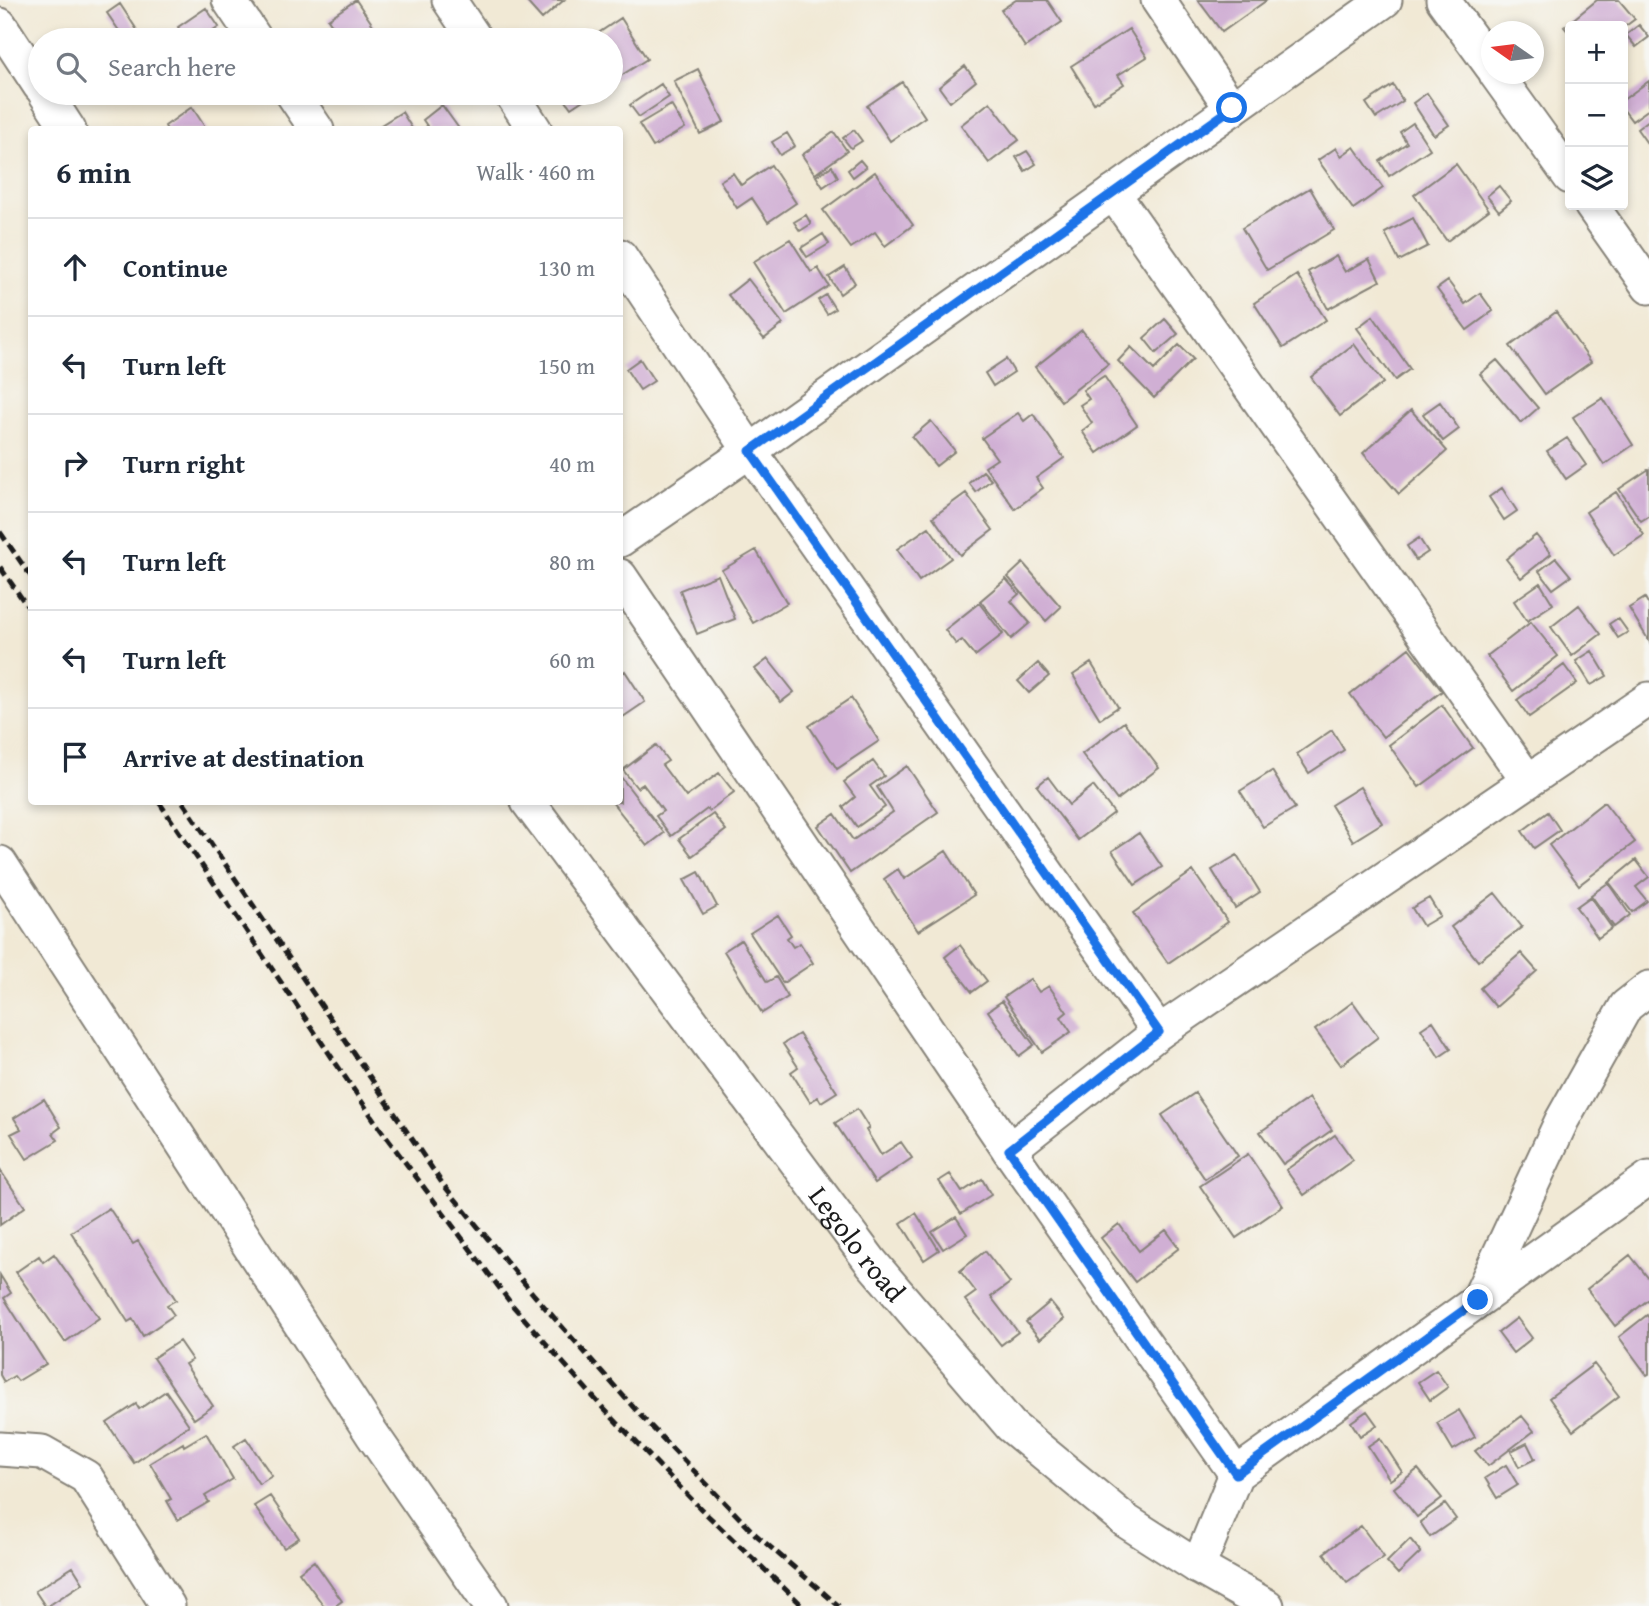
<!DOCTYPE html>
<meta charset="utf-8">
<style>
:root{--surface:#fff;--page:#f6f6f7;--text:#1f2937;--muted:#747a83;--line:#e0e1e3}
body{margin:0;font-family:"Gentium Book Plus",serif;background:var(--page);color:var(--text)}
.controls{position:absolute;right:21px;top:21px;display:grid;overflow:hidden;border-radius:7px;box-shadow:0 4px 10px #0003}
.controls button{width:63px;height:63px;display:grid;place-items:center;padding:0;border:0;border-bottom:2px solid var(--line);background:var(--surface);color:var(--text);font:35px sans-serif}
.compass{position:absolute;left:1481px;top:21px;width:63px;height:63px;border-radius:50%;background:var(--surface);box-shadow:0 4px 10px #0003;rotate:284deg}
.stop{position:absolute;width:21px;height:21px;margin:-16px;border:5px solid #1a73e8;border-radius:50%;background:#fff}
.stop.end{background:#1a73e8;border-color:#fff;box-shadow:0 2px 7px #0008}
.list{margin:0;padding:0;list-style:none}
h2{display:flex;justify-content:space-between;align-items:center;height:91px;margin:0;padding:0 28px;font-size:30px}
h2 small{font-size:23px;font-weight:400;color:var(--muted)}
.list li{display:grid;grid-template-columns:46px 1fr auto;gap:21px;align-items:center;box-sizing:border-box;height:98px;padding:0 28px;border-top:2px solid var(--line)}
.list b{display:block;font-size:26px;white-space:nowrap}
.list em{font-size:23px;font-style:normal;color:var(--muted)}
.icon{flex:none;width:38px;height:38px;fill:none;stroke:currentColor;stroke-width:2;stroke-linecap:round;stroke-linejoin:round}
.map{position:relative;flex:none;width:1649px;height:1606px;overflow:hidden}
.search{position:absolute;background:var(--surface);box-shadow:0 4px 10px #0003;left:28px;top:28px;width:595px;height:77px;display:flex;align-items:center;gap:18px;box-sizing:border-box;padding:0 24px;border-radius:38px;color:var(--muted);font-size:26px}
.panel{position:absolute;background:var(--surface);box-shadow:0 4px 10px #0003;left:28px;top:126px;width:595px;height:679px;border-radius:7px}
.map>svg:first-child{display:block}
.building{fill:#d0afd4}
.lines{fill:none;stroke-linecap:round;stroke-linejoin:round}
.street-casing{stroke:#868278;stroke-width:37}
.street{stroke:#fff;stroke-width:33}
.rail{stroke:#1c1c1c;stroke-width:5;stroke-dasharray:10 5;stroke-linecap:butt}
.route{stroke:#1a73e8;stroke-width:9}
.labels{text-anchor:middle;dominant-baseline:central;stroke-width:6;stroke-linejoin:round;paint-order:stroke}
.street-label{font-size:28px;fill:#1c1c1c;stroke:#f6f6f2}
</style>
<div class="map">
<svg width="1649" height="1606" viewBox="0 0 1649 1606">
<rect width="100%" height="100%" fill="#f6f6f2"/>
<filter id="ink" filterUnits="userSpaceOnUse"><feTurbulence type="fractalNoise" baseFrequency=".0143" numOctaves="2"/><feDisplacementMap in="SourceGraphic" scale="14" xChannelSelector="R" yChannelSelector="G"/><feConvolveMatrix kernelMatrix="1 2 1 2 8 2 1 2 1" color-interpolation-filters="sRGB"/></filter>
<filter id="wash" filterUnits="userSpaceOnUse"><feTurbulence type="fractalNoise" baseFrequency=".00686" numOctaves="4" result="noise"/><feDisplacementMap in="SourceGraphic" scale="28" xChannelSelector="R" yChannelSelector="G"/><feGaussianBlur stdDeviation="1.57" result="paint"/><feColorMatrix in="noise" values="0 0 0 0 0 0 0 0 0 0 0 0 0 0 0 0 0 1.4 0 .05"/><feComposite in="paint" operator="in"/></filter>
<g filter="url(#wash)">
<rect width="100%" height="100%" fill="#f1e9d5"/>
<g id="blocks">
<path class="building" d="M356,0l27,40h-41l-14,-21z
M525,0h39l-22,19z
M1016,0h31l15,22 -37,25 -24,-37z
M1198,0h69l-45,32z
M1597,0h22l16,19 -12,9v-2h-53v8l-6,-7z
M120,4l17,26 -13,8 -17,-25z
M206,8l13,19 -19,13h-14l-8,-13z
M621,18l26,41 -36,23v-42h-23z
M1639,25l10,12 -13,10 -10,-12z
M1129,29l18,28 -29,18 6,9 -30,19 -23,-37z
M965,66l11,15 -26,21 -11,-15z
M698,69l26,53 -24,12 -26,-53z
M1649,81v28l-17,12 -9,-12v-9z
M902,82l23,35 -35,24 -23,-35z
M661,84l8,13 -30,20 -9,-12z
M1393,85l10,16 -27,17 -10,-15z
M563,93h15l5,7 -12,8 -10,-14z
M1427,93l22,32 -15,10 -21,-32z
M990,102l29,38 -30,23 -28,-38z
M442,105l18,25h-30l-7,-10z
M671,105l14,23 -32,19 -14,-23z
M192,107l15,23h-40l-2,-4z
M402,112l11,18h-40z
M1649,120v26l-12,-17z
M1413,123l17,26 -41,27 -9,-15 27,-18 -7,-11z
M854,130l8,11 -11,7 -8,-10z
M834,132l13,19 -32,23 -13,-19z
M787,133l8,13 -15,9 -8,-13z
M1354,147l29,41 -30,21 -35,-49 18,-12 5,8z
M1027,151l9,13 -11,7 -9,-14z
M860,160l6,7 -13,10 -5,-7z
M1456,164l33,46 -42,31 -33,-46z
M771,165l25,38 -28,19 -16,-24 -15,10 -17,-27 13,-8 8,12z
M832,166l6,11 -15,10 -7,-11z
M875,172l38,53 -28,21 -10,-14 -24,16 -28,-38z
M1499,186l12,15 -12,10 -12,-15z
M1310,188l24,42 -67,40 -25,-42z
M806,215l5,9 -11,7 -6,-9z
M1413,218l15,28 -29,15 -14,-28z
M823,234l6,10 -22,13 -6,-9z
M790,239l21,33 7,-4 11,18 -43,28 -33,-52z
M1336,256l9,16 24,-13 11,22 -52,28 -20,-37z
M845,267l10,16 -15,11 -11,-17z
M1297,275l29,45 -43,28 -29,-45z
M748,279l35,45 -19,15 -36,-44z
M1448,281l17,23 15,-11 13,18 -26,19 -30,-41z
M826,295l9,14 -8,5 -9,-14z
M1556,312l35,50 -46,32 -35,-48z
M1373,316l37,53 -15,11 -38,-52z
M1165,319l13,15 -22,19 -12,-15z
M1082,330l26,34 -47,37 -26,-34z
M1354,344l29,39 -43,33 -29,-39z
M1179,345l14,14 -39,39 -36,-37 13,-14 23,23z
M640,359l14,22 -14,9 -14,-21z
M1006,359l8,13 -21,14 -8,-13z
M1497,360l41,48 -17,15 -41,-49z
M1104,376l33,49 -40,28 -15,-22 10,-8 -12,-18 9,-6 -6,-9z
M1603,398l30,47 -29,20 -31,-48z
M1440,402l19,27 -16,12 -20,-27z
M1411,410l36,41 -48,43 -36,-41z
M1018,413l6,8 9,-7 31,44 -28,20 7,10 -28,21 -30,-42 12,-8 -15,-21z
M931,421l24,30 -19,15 -24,-29z
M1567,438l19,27 -20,14 -19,-28z
M1649,469v47l-8,5 -22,-32z
M983,471l8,9 -15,12 -7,-9z
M1502,488l15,23 -13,9 -15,-23z
M1616,492l28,43 -30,20 -28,-43z
M966,493l27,37 -33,25 -27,-38z
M929,527l22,31 -32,23 -22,-32z
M1536,535l15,19 -30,24 -15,-19z
M1419,538l9,14 -12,8 -9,-14z
M756,550l31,53 -34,20 -31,-53z
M1556,558l15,18 -18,13 -14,-18z
M1023,563l38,44 -15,14 -38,-44z
M718,575l17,44 -38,15 -17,-44z
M1006,579l13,15 -8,7 19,22 -19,16 -31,-38z
M1540,583l13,21 -26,17 -13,-20z
M1645,598l4,7v36l-20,-33z
M979,603l24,31 -28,22 -13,-16 -6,4 -11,-14z
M1579,605l22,29 -29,22 -21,-29z
M1618,618l10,14 -10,6 -9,-14z
M1531,622l27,34 -45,35 -26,-35z
M1409,648l33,43 -59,46 -33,-43z
M1592,651l15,25 -16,9 -15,-24z
M768,659l26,33 -13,10 -26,-33z
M1038,663l11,13 -20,17 -11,-12z
M1091,663l27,44 -18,12 -27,-44z
M1564,665l13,18 -48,34 -12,-17z
M625,671l20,31 -22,15 -3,-4v-38z
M851,698l28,43 -42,28 -28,-43z
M1442,705l31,43 -54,39 -30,-42z
M1124,722l35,46 -42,32 -35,-46z
M1332,730l12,20 -35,23 -12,-19z
M656,745l12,16 -6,4 24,32 33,-24 15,19 -25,19 -2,-2 -36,27 -15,-20 7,-5 -20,-27 -6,4 -14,-18z
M873,761l11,15 -14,10 15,21 -28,20 -14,-20 12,-10 -11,-15z
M907,766l31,46 -88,61 -32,-47 17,-12 18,26 40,-28 -16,-25z
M1272,771l23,37 -32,19 -23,-36z
M620,776l44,57 -17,13 -35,-44h8z
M1048,777l21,28 24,-19 21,27 -36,27 -41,-54z
M1360,787l22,36 -29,18 -22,-36z
M1604,802l31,40 -56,43 -30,-40z
M1548,812l12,18 -26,18 -12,-17z
M713,814l13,16 -34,26 -13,-17z
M1139,833l23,34 -27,18 -23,-34z
M946,851l28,44 -56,36 -34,-52 14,-10 6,10z
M1237,855l23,37 -25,16 -23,-38z
M1636,860l13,17 -13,10 11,14 -15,11 -23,-30z
M1193,871l35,51 -60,41 -35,-50z
M699,872l18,34 -14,8 -19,-34z
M1608,883l22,32 -16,12 -23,-32z
M1495,893l27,34 -44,34 -27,-34z
M1590,897l22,31 -14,10 -22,-31z
M1429,898l11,18 -17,10 -11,-18z
M778,915l13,20 -4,3 6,9 7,-4 13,20 -30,20 -33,-50z
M741,940l26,42 9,-5 12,20 -26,16 -38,-62z
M960,945l27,36 -15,11 -27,-35z
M1521,953l16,18 -41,36 -16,-19z
M1030,979l9,13 10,-6 18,26 -6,5 10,15 -29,20 -38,-55z
M1002,1001l32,44 -15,11 -31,-45z
M1353,1002l25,35 -37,28 -26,-35z
M1433,1021l18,28 -12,8 -18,-28z
M799,1034l38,58 -16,10 -3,-5 -8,5 -19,-30 7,-5 -15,-23z
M1195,1093l43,63 -33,23 -43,-64z
M1309,1098l23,32 -49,34 -23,-32z
M44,1099l17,28 -8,6 5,7 -31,19 -16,-25 10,-5 -7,-11z
M857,1109l12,19 -3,2 15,25 20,-13 11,16 -37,25 -40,-60z
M1335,1135l18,25 -49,35 -18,-25z
M1248,1154l35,52 -47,32 -36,-52z
M0,1170l25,37 -25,18z
M950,1174l12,18 20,-13 9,16 -30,19 -22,-33z
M109,1208l24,36 5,-3 38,59 -9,5 7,10 -31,21 -10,-17 -5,3 -57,-90z
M916,1213l23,37 -15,10 -23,-37z
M956,1217l11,17 -24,15 -11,-17z
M1119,1224l20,27 27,-21 13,18 -44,34 -34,-44z
M985,1251l25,32 -19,14 27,35 -17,13 -36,-45 11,-8 -16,-21z
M54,1254l45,64 -34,24 -49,-70 23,-16 4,6z
M1630,1255l19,24v20l-34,27 -28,-37z
M0,1275l11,18 -7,5 42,66 -28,17 -4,-5 -10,6 -4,-7z
M1050,1302l14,17 -24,20 -14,-17z
M1647,1315l2,3v56l-2,1 -28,-38z
M1517,1318l15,20 -19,15 -15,-20z
M179,1341l13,19 -7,4 28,42 -19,13 -41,-61z
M1594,1364l25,32 -46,35 -24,-33z
M1436,1370l12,17 -18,13 -12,-18z
M166,1391l23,34 -55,38 -27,-40 29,-19 3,5z
M1459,1410l16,27 -22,13 -16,-27z
M1367,1411l10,14 -17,11 -9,-14z
M1522,1416l12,15 -46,35 -13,-15z
M206,1433l27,46 -28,17 4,6 -31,18 -11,-19 4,-2 -21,-36 33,-20 1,3z
M246,1438l26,38 -13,8 -25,-38z
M1380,1438l22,34 -12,8 -22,-34z
M1527,1443l8,16 -16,8 -8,-16z
M1506,1465l12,20 -21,13 -12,-20z
M1418,1469l24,29 -25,19 -23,-29z
M270,1496l29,42 -15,10 -30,-42z
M1445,1504l11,15 -26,18 -10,-15z
M1361,1526l23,31 -37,26 -23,-30z
M1410,1539l11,13 -23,22 -11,-12z
M314,1561l28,40 -7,5h-11l-25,-34z
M73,1567l10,16 -35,23h-3l-10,-15z"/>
</g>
</g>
<g filter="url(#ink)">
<use href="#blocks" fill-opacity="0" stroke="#868278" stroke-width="2"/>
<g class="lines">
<defs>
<g id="street">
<path d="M229,0l27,40"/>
<path d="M449,0l27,40"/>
<path d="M1158,0l74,109"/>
<path d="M1443,0l49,67"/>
<path d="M0,25l40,61"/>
<path d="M1496,74l74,103"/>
<path d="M45,93l24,37"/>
<path d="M292,93l25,37"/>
<path d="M511,93l24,37"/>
<path d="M1113,193l415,588"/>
<path d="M1591,205l58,82"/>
<path d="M620,256l130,195 409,581"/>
<path d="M620,540l130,-89 635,-451"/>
<path d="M620,576l389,574 227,324"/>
<path id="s1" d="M528,802l343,460 140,164 115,95 72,46 69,39"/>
<path d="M0,863l372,571 119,172"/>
<path d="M1009,1150l150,-118 490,-333"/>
<path d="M1480,1296l82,-176 64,-114 23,-18"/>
<path d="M0,1449l42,3 44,25 82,129"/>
<path d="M1198,1567l38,-93 413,-296"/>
</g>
</defs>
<use href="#street" class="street-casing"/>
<use href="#street" class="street"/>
<path class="rail" d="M0,532l32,46
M0,567l32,46
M159,802l222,328 132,176 90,102 98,101 102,97
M183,802l259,381 92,112 108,122 113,117 84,72"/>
</g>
</g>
<g class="lines" filter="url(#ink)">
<path class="route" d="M1232,108l-482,343 409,581 -150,118 227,324 242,-174"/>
</g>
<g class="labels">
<g class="street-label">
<text stroke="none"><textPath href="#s1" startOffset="551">Legolo road</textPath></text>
</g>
</g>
</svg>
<div class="controls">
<button>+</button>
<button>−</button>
<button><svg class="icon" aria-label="layers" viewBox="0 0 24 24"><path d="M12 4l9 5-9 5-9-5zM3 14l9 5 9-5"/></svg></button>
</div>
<svg class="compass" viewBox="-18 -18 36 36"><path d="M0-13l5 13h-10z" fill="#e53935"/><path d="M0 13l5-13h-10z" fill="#747a83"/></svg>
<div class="stop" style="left:1232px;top:108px"></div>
<div class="stop end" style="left:1478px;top:1300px"></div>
<div class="search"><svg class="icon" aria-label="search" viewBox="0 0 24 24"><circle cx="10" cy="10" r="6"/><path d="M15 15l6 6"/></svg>Search here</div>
<section class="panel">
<h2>6 min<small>Walk · 460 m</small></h2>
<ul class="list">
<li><svg class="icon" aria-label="ahead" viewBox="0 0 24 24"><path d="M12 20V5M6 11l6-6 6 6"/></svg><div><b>Continue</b></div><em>130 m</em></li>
<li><svg class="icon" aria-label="left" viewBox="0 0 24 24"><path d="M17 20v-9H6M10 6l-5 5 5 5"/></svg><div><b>Turn left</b></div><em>150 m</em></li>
<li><svg class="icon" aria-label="right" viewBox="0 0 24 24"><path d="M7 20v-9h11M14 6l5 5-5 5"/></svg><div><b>Turn right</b></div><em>40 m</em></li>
<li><svg class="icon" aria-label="left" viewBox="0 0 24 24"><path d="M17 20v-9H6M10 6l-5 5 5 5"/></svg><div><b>Turn left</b></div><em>80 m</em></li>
<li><svg class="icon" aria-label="left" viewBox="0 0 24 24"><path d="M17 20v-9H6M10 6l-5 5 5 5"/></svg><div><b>Turn left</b></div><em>60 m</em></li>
<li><svg class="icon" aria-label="arrive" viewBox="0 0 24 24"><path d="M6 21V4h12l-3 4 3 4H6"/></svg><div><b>Arrive at destination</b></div></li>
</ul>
</section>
</div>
